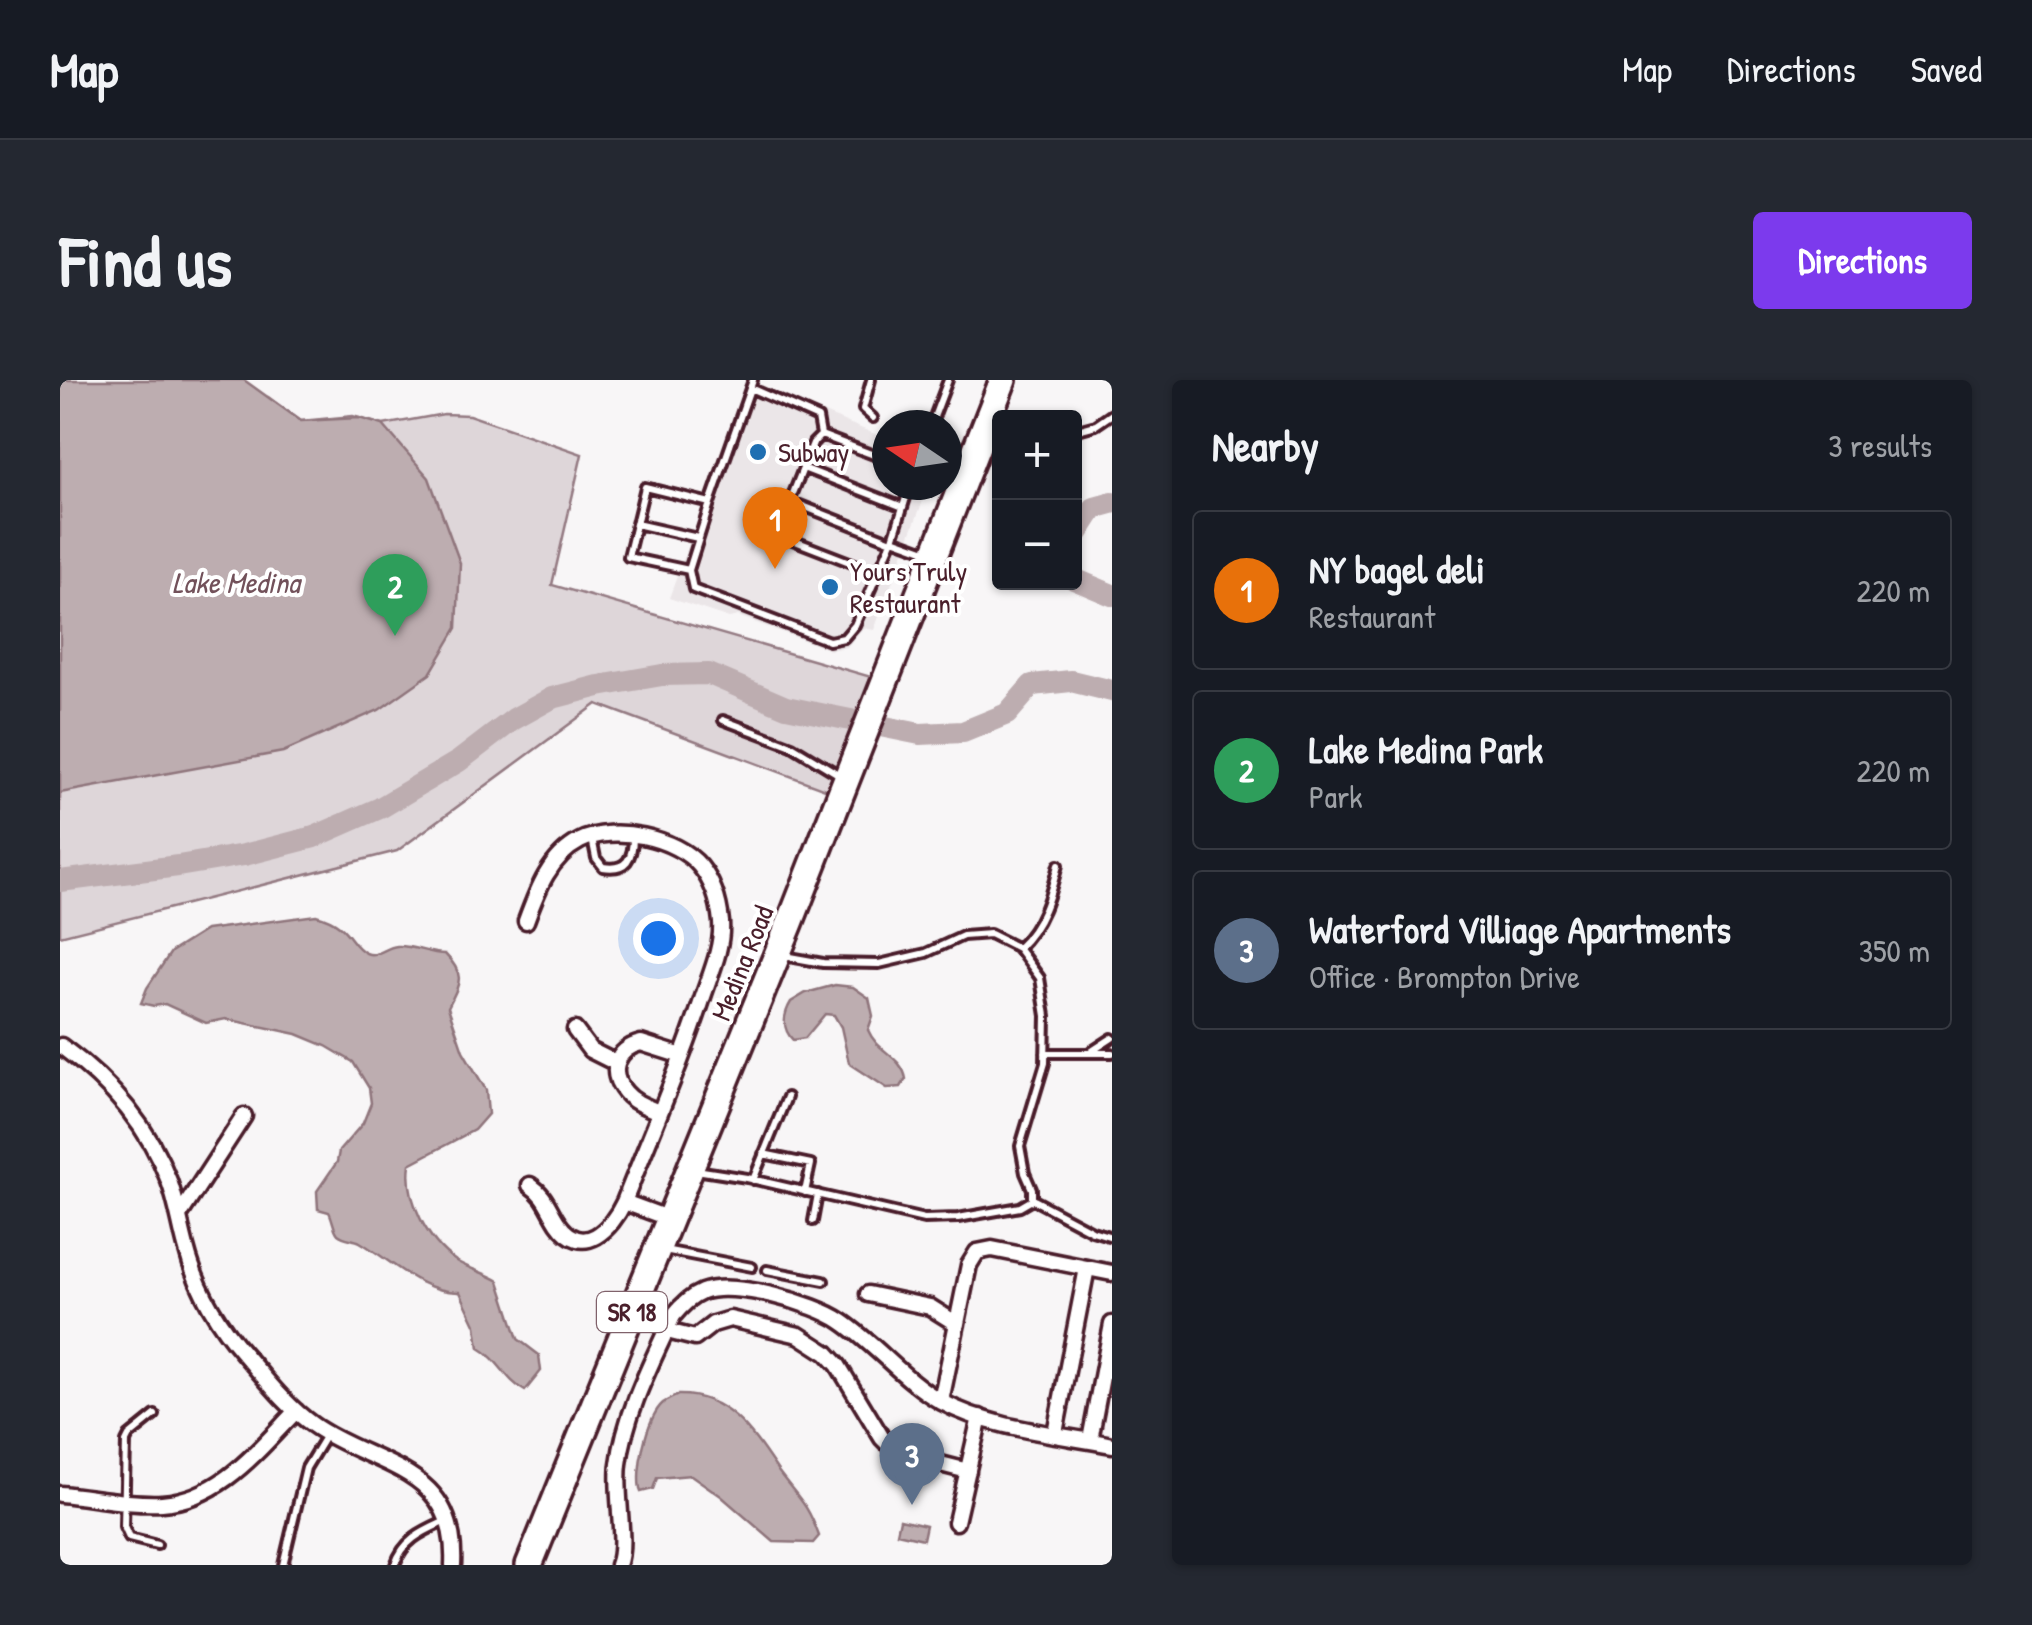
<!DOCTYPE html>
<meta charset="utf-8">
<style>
:root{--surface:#171b24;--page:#242831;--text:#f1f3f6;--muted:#9ea1a6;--line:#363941;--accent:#7c3aed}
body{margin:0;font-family:"Patrick Hand",sans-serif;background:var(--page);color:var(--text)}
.controls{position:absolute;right:30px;top:30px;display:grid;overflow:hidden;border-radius:10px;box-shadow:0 2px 8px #0004}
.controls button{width:90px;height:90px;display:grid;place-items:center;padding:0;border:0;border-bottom:2px solid var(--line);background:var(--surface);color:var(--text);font:50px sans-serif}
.compass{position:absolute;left:812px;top:30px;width:90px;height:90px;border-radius:50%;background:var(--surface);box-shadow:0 2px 8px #0004;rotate:283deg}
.you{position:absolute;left:598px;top:558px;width:35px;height:35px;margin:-25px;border:8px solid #fff;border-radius:50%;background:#1a73e8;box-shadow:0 0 0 15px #1a73e833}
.badge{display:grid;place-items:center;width:65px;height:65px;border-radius:50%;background:var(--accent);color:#fff;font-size:32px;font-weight:700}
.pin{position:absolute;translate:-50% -82px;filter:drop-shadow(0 2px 5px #0008)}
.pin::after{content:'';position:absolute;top:52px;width:35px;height:30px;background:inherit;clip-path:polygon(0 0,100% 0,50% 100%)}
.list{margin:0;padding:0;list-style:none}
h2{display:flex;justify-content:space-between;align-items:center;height:130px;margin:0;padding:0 40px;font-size:42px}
h2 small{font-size:32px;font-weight:400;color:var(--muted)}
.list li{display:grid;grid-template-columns:65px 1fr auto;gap:30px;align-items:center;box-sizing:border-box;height:160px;margin:0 20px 20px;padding:0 20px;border:2px solid var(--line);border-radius:10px}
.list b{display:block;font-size:38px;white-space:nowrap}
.list p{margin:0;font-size:32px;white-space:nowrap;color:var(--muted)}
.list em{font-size:32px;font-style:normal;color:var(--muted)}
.map{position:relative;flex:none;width:1052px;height:1185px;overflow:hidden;border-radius:10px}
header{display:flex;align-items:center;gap:60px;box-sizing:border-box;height:140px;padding:0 50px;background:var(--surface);border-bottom:2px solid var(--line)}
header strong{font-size:48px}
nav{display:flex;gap:55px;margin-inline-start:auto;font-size:35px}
.intro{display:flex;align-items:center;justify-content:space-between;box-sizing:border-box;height:240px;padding:0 60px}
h1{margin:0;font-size:70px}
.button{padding:25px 45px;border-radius:10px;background:var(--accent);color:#fff;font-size:35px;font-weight:700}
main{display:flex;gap:60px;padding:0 60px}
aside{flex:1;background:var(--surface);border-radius:10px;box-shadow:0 2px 8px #0004}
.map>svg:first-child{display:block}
.built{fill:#ebe6e8}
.green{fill:#ded6d9;stroke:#947a82;stroke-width:2.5}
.water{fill:#bdadb0;stroke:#8f747b;stroke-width:2.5}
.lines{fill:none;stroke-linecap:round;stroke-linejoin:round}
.river{stroke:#bdadb0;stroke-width:22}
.lane-casing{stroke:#4a1f2b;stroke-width:14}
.street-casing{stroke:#4a1f2b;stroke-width:21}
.highway-casing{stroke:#4a1f2b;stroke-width:32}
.lane{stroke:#fff;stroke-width:6}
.street{stroke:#fff;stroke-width:14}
.highway{stroke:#fff;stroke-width:25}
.poi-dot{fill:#1f6fb2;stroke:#fff;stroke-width:4}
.labels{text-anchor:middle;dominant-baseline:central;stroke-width:8;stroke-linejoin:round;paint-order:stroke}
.shield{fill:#fff;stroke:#80626b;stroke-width:2.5}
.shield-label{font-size:25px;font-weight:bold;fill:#4a1f2b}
.poi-label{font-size:28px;fill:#4a1f2b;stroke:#fff;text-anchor:start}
.street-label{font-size:28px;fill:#4a1f2b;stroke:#fff}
.water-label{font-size:30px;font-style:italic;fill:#72515a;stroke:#fff}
</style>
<header>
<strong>Map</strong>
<nav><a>Map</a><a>Directions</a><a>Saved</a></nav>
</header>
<div class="intro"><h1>Find us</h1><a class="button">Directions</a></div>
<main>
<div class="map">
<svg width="1052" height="1185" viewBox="0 0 1052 1185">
<rect width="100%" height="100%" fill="#f8f6f7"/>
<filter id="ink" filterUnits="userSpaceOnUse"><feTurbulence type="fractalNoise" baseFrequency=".01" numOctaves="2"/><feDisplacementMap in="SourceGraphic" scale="20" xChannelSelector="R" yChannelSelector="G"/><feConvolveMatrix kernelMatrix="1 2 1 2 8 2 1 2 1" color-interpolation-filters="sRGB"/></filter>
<g filter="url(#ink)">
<path class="built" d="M689,2l138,57v46h42l-55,145 -11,-2 -16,19 -17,3 -92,-34 -9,2 -60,-20z"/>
<path class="green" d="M0,0l208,17 33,24 52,-5 30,9 61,-11 25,1 113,39 -30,131 333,96 -44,114 -244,-91 -200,147 -337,85z"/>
<path class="water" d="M0,0h184l57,41 58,-3 24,7 46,53 31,85 -3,65 -27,46 -51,36 -96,42 -223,41z
M256,535c36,10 32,29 50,38 12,5 19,-6 31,-7 16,-1 31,8 48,8 21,21 15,29 3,53l15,44 23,39 2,24 -14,16 -64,34c-5,35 17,77 46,97 13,8 30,12 43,20l19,58 21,16 2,16 -16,20c-20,-11 -26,-32 -46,-43l-3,-22 -16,-34c-39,1 -68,-31 -100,-50 -6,-3 -16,-3 -22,-8 -5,-6 -5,-15 -9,-22l-11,-3 -1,-18 20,-29 2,-11 24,-28 8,-20 -2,-15 -16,-26 -27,-16 -29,-12 -71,-15 -20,4 -41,-19 -11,2 -13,-3 6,-15 24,-36 35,-22z
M775,605l18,2 16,11 4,18 -5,14c9,22 34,26 38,49l-5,8 -14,1 -38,-25 -8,-36 -7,-12 -9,-1 -20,24 -12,2c-11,-11 -10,-25 -2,-38l15,-9z
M618,1015c50,-1 75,39 100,76 20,27 29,31 41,65l-6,7 -39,-1 -53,-46 -30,-21 -34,3 -4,11 -12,3c-7,-18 6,-75 22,-89 1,-1 13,-7 15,-8z
M840,1139l26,6 -3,14 -26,-6z"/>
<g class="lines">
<path class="river" d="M1014,159l20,-31 18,-5
M1014,199l38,16
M0,501l118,-15 66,-11 70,-18 66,-29 79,-47 55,-42 38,-21 47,-12 63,-11 47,-1 77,33 134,27 43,-2 44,-18 25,-29 39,-4 41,10"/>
<defs>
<path id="lane" d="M693,0l-43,123 -65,-16 -17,70 61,13 4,19 136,52 15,-3 11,-13 38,-86 36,13
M811,0l-8,29 10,9
M690,8l68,30 3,17 -8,8 -36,91 101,39
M871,45l17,-45
M1014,51l22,-6 16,-11
M761,55l66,25
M743,88l100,39
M730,121l102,40
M576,144l62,14
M833,159l17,-54
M629,190l21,-67
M663,340l69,26 51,31
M532,458l4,20 7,9c24,4 30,-9 30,-31
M958,568c24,-22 32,-52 40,-83
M1032,671l20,-13
M985,673h67
M703,774l48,10 -6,28
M636,790l51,8 177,41 34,-1 62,-11 12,-7v-11l-7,-16 -5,-27 25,-83 1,-47 -6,-38 -22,-30 -28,-14 -27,2 -37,17 -47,11 -56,-1 -39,-7
M693,800l34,-83
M972,819l60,32 20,6
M753,841l5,-27
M604,870l88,17
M707,890l57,11
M95,1035l-26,21 -3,6 -2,85 5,11 28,7
M223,1185l23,-97 20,-33
M335,1185c8,-25 27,-33 49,-43"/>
<path id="street" d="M466,541c11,-30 23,-64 54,-80 33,-17 96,-4 120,25 13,16 19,35 21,56 2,27 -12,55 -20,81 -22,67 -51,133 -77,199 -12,26 -41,58 -66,21 -10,-15 -12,-27 -28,-38
M515,650l15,20 26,13
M1,666c48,35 87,78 108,135 8,22 11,44 17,66 10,40 31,76 58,107 21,24 42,52 69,71 59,42 145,40 140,140
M599,732c-12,-5 -25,-9 -34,-20 -17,-20 -9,-43 16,-49l41,13
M564,822l46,17
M119,836l65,-100
M808,914l62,13 27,17
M607,951l28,7 18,-14 17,-5 69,16 28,18 11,12 44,73 15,15 71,18
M881,1021l28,-136 8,-13 15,-3 120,24
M995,1053l32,-165
M1030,1060l22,-116
M0,1114c33,3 70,11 102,9 59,-4 96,-53 134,-92
M896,1142l24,-105
M558,1185c9,-22 -3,-71 1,-101 6,-51 33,-102 54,-148 8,-10 17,-19 29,-24 30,-12 113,11 139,29 36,24 63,60 101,81 50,27 115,32 170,43"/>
<path id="highway" d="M469,1185l261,-642 213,-543"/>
</defs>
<use href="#lane" class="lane-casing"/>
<use href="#street" class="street-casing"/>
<use href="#highway" class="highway-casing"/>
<use href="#lane" class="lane"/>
<use href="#street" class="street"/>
<use href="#highway" class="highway"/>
</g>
</g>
<g class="poi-dot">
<circle cx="698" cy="72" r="10"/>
<circle cx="770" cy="207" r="10"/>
</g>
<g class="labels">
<rect class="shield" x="537" y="912" width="70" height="40" rx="8"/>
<g class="shield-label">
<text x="572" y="932">SR 18</text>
</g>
<g class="poi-label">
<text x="718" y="72">Subway</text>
<text x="790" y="191">Yours Truly<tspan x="790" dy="32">Restaurant</tspan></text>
</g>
<g class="street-label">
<text transform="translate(682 583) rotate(-68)">Medina Road</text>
</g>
<g class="water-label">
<text x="176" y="202">Lake Medina</text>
</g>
</g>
</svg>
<div class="controls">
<button>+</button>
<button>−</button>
</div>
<svg class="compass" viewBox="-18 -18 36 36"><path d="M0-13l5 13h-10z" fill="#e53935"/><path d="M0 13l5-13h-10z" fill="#9ea1a6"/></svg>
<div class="you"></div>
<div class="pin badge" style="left:715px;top:189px;background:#e8710a">1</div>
<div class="pin badge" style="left:335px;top:256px;background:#2e9e5b">2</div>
<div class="pin badge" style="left:852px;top:1125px;background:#5c6f8a">3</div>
</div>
<aside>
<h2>Nearby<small>3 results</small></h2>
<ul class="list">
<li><span class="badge" style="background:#e8710a">1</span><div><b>NY bagel deli</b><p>Restaurant</p></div><em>220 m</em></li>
<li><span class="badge" style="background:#2e9e5b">2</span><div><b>Lake Medina Park</b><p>Park</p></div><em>220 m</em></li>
<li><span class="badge" style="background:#5c6f8a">3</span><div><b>Waterford Villiage Apartments</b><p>Office · Brompton Drive</p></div><em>350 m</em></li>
</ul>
</aside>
</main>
